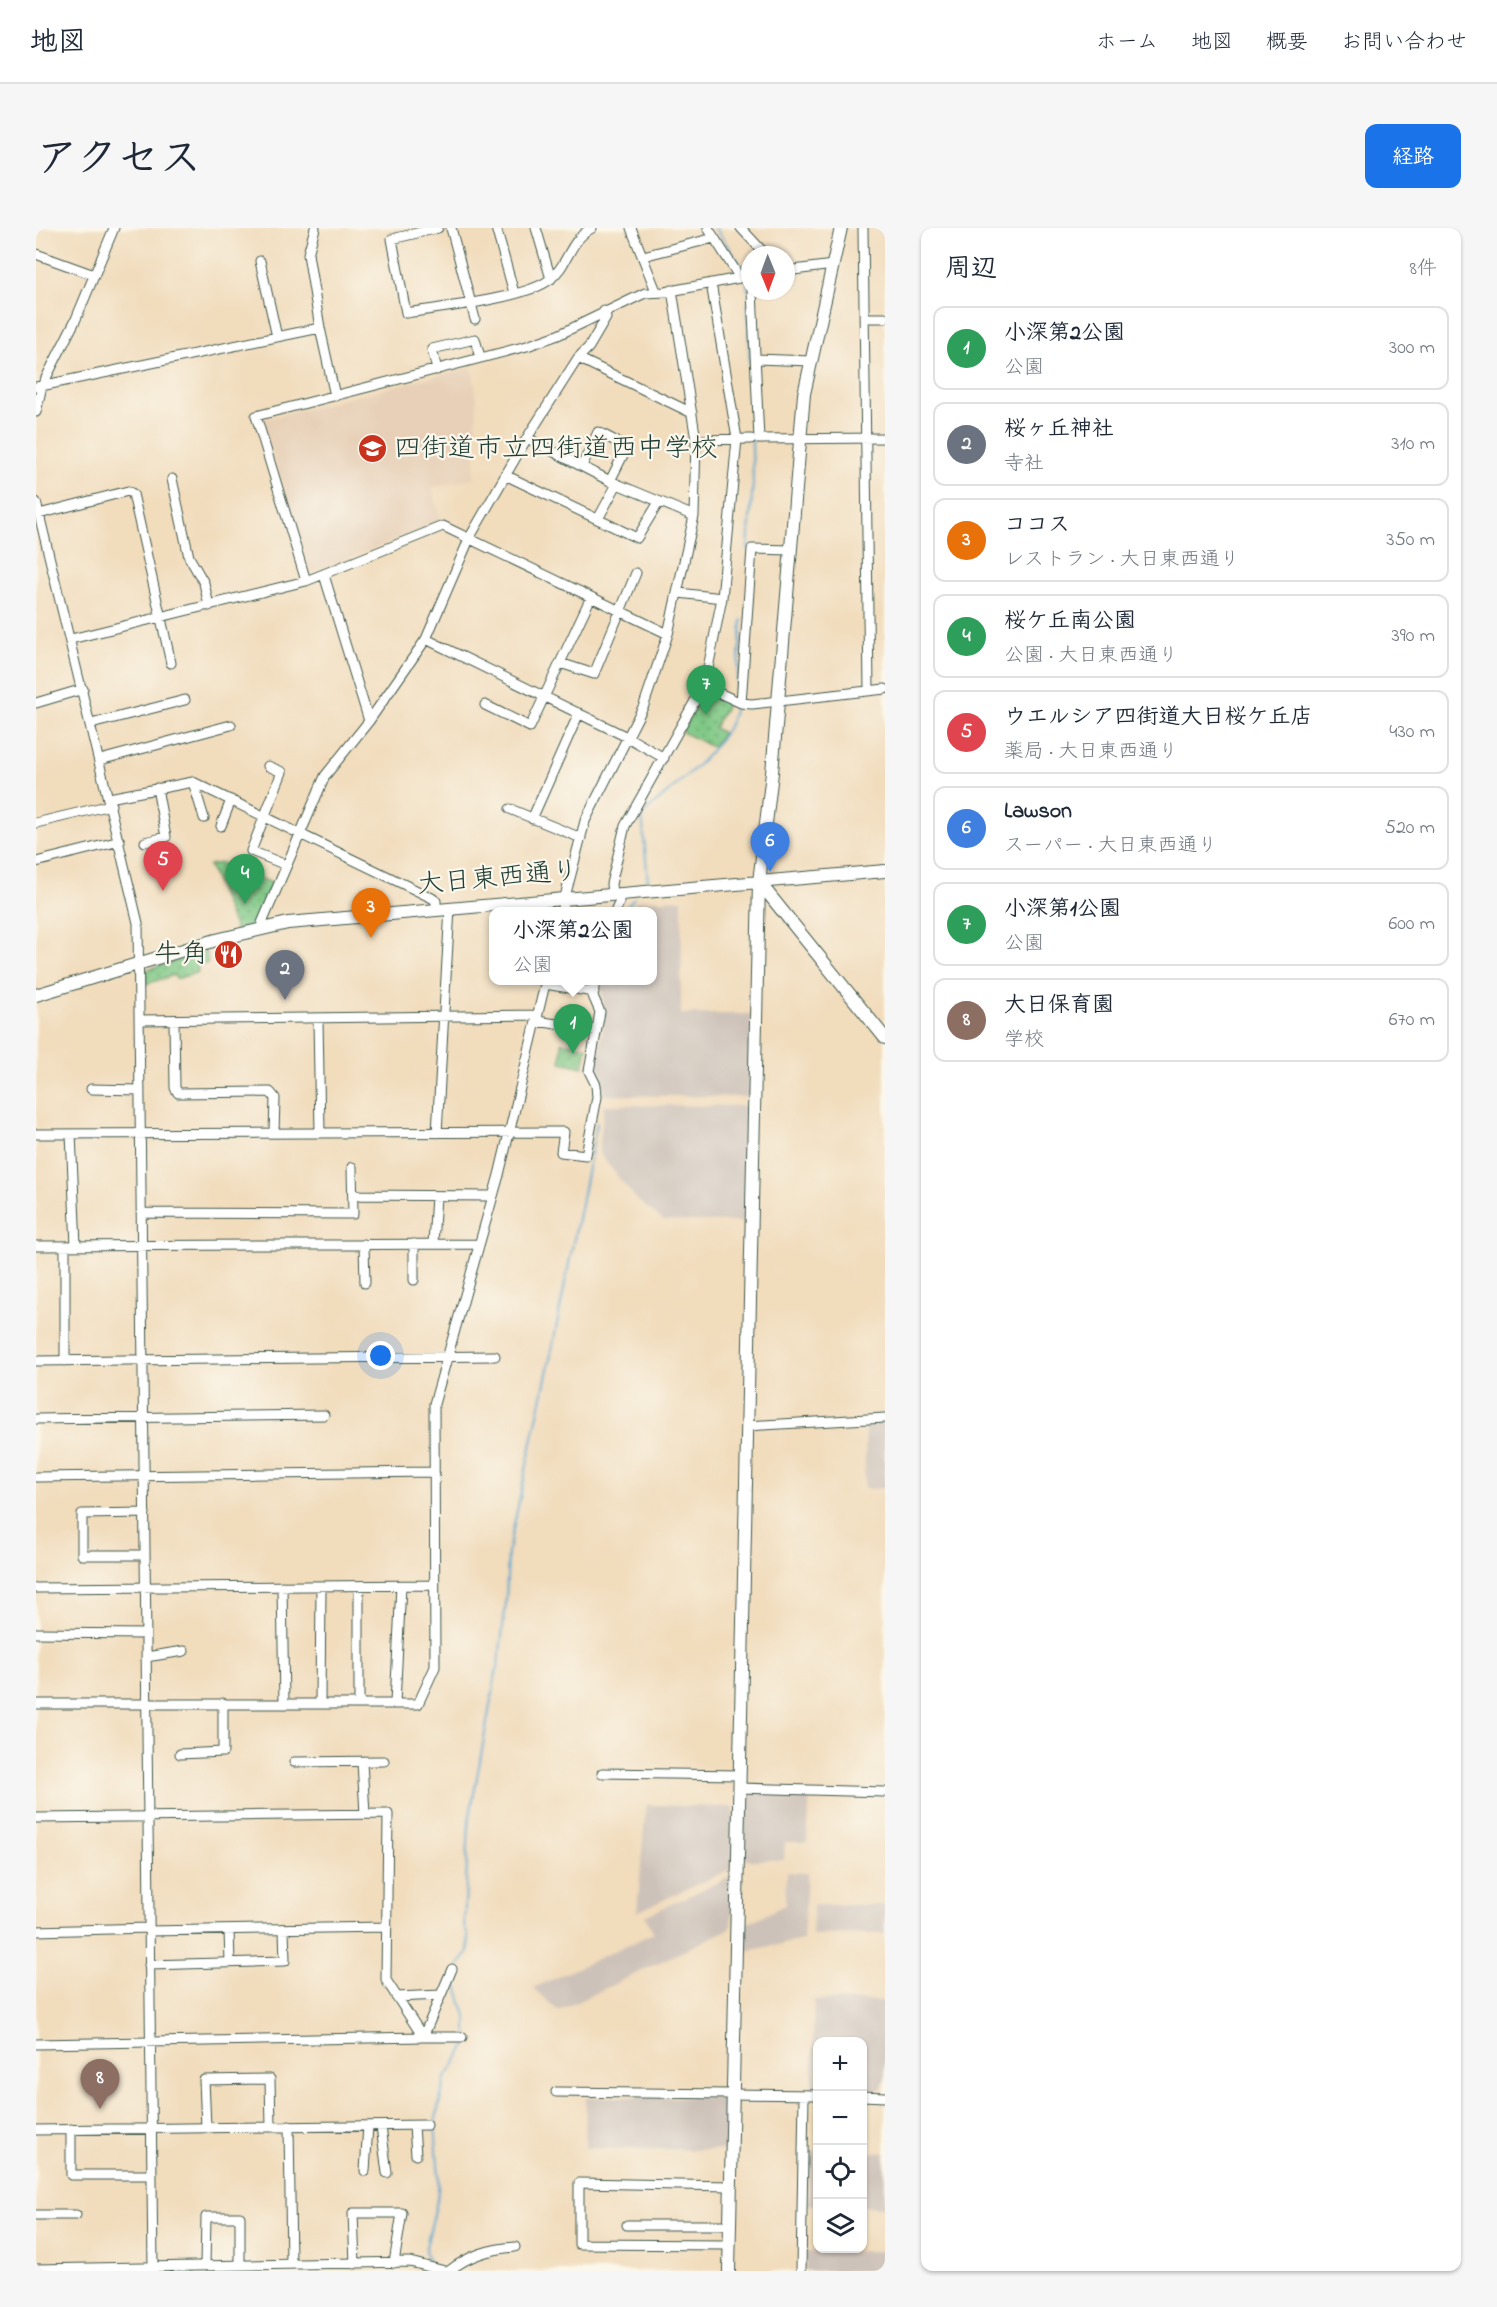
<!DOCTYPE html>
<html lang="ja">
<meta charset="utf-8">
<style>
:root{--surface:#fff;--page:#f6f6f7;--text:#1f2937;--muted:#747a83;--line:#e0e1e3;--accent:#1a73e8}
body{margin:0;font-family:"Indie Flower","Klee One",sans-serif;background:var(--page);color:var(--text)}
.controls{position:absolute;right:18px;bottom:18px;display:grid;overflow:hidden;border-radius:12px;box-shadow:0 2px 4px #0004}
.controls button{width:54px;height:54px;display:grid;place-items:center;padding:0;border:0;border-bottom:2px solid var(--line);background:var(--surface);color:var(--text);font:30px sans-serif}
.compass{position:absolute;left:705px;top:18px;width:54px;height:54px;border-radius:50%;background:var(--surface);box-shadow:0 2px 4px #0004;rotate:179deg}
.you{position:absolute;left:345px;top:1128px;width:21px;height:21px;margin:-15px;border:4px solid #fff;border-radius:50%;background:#1a73e8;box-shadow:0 0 0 9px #1a73e833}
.badge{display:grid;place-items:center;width:39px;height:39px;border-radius:50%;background:var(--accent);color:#fff;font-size:20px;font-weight:700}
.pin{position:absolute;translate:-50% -50px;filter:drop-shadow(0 2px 3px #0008)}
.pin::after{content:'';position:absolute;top:32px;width:21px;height:18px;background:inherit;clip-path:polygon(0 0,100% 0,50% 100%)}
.popup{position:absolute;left:453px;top:679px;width:168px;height:78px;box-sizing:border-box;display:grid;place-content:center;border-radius:12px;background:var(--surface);filter:drop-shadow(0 2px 4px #0005);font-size:20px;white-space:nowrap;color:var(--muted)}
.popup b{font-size:22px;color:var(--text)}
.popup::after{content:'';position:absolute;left:50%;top:100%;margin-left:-12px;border:12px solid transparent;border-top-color:var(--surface)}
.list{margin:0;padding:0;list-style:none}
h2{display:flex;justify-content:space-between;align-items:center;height:78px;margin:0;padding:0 24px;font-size:26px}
h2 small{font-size:20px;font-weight:400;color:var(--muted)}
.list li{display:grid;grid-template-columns:39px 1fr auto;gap:18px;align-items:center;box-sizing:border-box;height:84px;margin:0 12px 12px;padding:0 12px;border:2px solid var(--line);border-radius:12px}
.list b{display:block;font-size:22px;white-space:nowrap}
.list p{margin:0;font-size:20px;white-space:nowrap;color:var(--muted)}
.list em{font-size:20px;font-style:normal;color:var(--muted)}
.icon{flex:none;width:33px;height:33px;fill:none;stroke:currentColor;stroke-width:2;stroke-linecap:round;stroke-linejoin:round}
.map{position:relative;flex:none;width:849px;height:2043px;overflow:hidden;border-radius:12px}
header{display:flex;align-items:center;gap:36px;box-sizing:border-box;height:84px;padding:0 30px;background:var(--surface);border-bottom:2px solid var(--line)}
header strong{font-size:28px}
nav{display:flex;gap:33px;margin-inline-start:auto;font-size:21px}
.intro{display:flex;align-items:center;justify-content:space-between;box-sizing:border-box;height:144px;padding:0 36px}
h1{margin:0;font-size:42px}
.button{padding:15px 27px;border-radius:12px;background:var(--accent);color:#fff;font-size:21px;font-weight:700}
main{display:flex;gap:36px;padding:0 36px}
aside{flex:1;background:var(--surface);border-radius:12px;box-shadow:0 2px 4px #0004}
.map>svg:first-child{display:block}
.built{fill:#e7d0b7}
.industrial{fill:#cdc2b9}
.park{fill:url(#park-dots);stroke:#4f825c;stroke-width:1.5}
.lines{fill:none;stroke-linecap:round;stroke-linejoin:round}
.stream{stroke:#55a3ce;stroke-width:2}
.minor-casing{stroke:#3e5548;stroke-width:11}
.tertiary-casing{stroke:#3e5548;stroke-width:14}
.minor{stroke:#fff;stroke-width:9}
.tertiary{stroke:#fff;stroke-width:12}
.labels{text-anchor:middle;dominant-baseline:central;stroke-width:4.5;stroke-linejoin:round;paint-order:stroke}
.poi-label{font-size:27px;fill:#1f3d34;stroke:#fbf7ec;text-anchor:start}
.street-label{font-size:27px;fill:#1f3d34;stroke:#fbf7ec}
</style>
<header>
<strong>地図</strong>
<nav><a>ホーム</a><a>地図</a><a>概要</a><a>お問い合わせ</a></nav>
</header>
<div class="intro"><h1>アクセス</h1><a class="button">経路</a></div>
<main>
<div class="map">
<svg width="849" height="2043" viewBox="0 0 849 2043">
<defs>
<pattern id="park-dots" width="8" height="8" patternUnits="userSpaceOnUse" patternTransform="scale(1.5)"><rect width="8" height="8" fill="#7fc885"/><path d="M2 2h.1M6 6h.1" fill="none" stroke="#67a46e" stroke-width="1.8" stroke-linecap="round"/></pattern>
</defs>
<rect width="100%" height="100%" fill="#fbf7ec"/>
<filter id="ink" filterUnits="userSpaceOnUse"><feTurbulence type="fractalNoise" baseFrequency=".0167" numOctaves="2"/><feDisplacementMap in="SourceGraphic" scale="12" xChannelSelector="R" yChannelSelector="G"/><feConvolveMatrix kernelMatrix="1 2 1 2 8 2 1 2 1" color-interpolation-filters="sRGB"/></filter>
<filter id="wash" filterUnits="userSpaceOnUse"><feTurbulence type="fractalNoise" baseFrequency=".008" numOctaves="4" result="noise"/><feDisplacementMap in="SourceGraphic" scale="24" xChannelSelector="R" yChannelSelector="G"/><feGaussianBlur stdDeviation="1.35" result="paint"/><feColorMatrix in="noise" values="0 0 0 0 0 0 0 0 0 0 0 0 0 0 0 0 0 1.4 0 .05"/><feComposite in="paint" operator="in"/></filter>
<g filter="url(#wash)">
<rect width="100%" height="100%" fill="#f1dcbc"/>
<path class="built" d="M436,139l5,32 -3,79 -42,10 10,34 -131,51 -50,-153z"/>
<path class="industrial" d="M646,671l-1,115h71l-3,83 -145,-2 -1,-19 -6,-11 8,-52 -4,-24 1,-8 50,-1v-68l-24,-1 9,-10z
M568,877l146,1 -3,116 -83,-1 -27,-21 -38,-47z
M849,1193v67l-21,1 2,-67z
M708,1564l66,2 -3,48h-22l-1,18h-41z
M610,1577l88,2 1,60 -98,45z
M750,1644l21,1 -4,67 -62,12 1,-26 43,-21z
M698,1647l-3,53 -173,83 -25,-23 121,-55 -9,-17z
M777,1677h72v29l-73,1z
M778,1772l71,1v77l-4,12h-18l-1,-48h-44l-1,47h-5z
M550,1869h143l-1,53 -143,-2z
M773,1923h8v54h-9z
M827,1924l22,1v54l-22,-1z
M849,2023v20h-80v-19z"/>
<path class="park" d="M671,462l22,11 -15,27 9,5 -11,14 -30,-15 21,-41z
M185,635l51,20 -17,42 -19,6 -27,-66z
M170,724l2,11 -11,3 1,6 -22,7 -2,-4 -28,9 -1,-14z
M526,814l25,5 -4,20 -22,-5z"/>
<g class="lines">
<path class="stream" d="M679,0l31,44
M711,54l1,9
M712,74l5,181 -5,65
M700,470l6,-78
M608,659l4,-5 -6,-67c30,-28 89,-69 93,-111
M587,684l11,-14
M559,837l6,14v15
M394,2036l-5,-13 12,-50 2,-23 -4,-55 10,-44 22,-34v-25l-11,-38 2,-16 11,-14 -1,-16 -4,-10 5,-105 31,-170 6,-48 2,-51 41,-188 48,-241"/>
</g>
</g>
<g filter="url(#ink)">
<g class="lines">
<defs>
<path id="minor" d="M279,0l-7,26 12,74 15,68
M402,0l-46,11 14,74c33,-5 120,-15 143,-33 20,-15 19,-39 43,-52
M415,0l24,91
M460,0l18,65
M500,0l15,51
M595,0l25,63
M672,0l32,50
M705,0l25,27
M827,0l6,462
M0,26l58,21
M607,28l71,-18
M224,33l17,76
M750,43l47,-6
M716,63l7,148 126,-1
M828,90h21
M542,130l114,55
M720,131l55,2
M401,142l-5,-21 43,-10 5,18
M0,159l284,-59
M0,184l6,-26 34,-67 38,-91
M491,210l83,43 84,35
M660,212l55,-1
M546,238l16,-34 29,15 -17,34
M469,247l132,63 22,-36
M136,251l17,78 15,26 5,23
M0,274l102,421 15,1348
M3,286l89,-23 5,3 38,169
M562,291l19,-35
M288,347l45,146
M270,353l-50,-165 271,-70 31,-11 87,-42 20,-1 85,-16
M643,365l43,5
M35,411l235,-58 137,-55 225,108
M390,411l203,99 35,20
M524,435l34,11 42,-101
M668,458l37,17 11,1 133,-15
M0,475l47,-14
M705,475l11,-154 38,1
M449,477l45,22 61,-130
M55,496l94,-24
M64,532l131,-35
M232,538l14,6 -31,79 35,14
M157,554l11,36
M73,570l84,-16 239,116 4,3v8
M474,581l71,29
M496,591l47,-106
M0,595l75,-18
M185,598l10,-26
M109,614l21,-5 -9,-49
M0,634l84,-21
M576,665l-1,-9 14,-58 80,-143 17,-85 15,-159 -26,-156
M525,684l24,-91 59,-116 24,-71 26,-118 2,-76 -24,-150
M579,684l4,-9v-10
M227,700l-1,-5 63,-147 44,-55 57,-82 44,-102 57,-99 51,-80 11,-11 17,-29 -2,-7
M509,756l49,8
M282,791l2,114
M104,792l398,-5
M138,792l1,68 3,5 92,-1 5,6 -1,35
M501,793l58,9
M55,861l49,1
M401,905l13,-225
M0,906l528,-2 -3,20 25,3 11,-58 -1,-12 -7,-14 11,-59 -7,-16 2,-16
M35,906l5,112
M317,967l139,1
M106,985l211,1 -1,-47
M328,1016l1,39
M397,1016l3,-48
M0,1018l443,-2
M29,1018v115
M378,1052v-36
M0,1133l459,-5
M0,1191l288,-4
M711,1198l138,-8
M0,1249l397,-5
M109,1285l-63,1v41h63
M246,1358l2,117
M0,1360l398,-3
M0,1405l110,1
M110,1429l38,-6
M284,1475l1,-117
M323,1475v-117
M359,1475l6,-117
M0,1476h382l17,-37 -1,-263 65,-229 47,-195
M144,1526l43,-2v-49
M258,1534l90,-1
M326,1534l3,52
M566,1545l138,2
M703,1560l146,4
M0,1590l352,-4 -2,166 37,57
M193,1702l1,33
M0,1703l113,-3
M113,1703l238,-4
M113,1737l136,-4 -1,-32
M416,1741l-29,68h39
M360,1769l45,-2
M0,1816l387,-7
M520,1864l262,3
M826,1868l23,1
M253,1898l2,138
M345,1898l6,47
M378,1898l2,29
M170,1899l-2,-47 66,-1 1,48
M35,1901v46h81
M0,1902l391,-5
M329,1943l3,-45
M0,1987h40
M591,1997h103
M693,2017l-150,-1v-61l151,3
M319,2036l-2,-51h49l-8,50
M169,2038l1,-49h34v48
M0,2041l374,-7 35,9
M413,2043c20,-16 41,-22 66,-24
M765,2043l3,-176"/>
<path id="tertiary" d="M723,654l126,156
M0,767l180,-55 72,-17 597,-52
M693,2043l30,-1389 13,-109 32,-379 37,-166"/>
</defs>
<use href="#minor" class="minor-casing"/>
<use href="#tertiary" class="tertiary-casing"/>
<use href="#minor" class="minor"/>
<use href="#tertiary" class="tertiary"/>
</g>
</g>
<defs>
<symbol id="school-disc" viewBox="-11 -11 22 22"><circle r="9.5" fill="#c8321e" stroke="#fbf7ec"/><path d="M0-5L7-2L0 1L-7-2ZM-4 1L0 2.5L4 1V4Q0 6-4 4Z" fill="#fff"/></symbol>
<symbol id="restaurant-disc" viewBox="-11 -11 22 22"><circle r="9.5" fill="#c8321e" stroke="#fbf7ec"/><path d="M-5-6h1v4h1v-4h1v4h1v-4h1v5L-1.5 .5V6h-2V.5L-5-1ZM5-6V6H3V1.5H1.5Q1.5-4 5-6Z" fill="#fff"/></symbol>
</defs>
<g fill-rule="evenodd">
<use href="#school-disc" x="320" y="204" width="33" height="33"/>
<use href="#restaurant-disc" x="176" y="710" width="33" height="33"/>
</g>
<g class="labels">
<g class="poi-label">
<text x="358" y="221">四街道市立四街道西中学校</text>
<text x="172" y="727" text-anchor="end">牛角</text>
</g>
<g class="street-label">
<text transform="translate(462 651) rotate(-5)">大日東西通り</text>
</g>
</g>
</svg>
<div class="controls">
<button>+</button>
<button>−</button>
<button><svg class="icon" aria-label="locate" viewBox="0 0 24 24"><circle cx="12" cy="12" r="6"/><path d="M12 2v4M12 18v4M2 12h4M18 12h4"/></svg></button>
<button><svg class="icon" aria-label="layers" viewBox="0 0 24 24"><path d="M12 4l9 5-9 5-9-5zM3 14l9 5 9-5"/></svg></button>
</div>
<svg class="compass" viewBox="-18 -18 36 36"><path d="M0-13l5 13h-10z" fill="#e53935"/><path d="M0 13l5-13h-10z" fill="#747a83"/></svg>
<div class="you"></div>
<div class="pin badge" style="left:537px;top:826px;background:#2e9e5b">1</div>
<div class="popup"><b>小深第2公園</b>公園</div>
<div class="pin badge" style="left:249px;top:772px;background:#6b7280">2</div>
<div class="pin badge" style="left:335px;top:710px;background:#e8710a">3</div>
<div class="pin badge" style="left:209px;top:676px;background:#2e9e5b">4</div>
<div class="pin badge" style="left:127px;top:663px;background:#e0444e">5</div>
<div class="pin badge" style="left:734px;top:644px;background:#3f7fe0">6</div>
<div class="pin badge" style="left:670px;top:487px;background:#2e9e5b">7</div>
<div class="pin badge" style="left:64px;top:1881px;background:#8d6e63">8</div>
</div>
<aside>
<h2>周辺<small>8件</small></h2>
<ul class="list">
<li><span class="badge" style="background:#2e9e5b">1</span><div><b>小深第2公園</b><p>公園</p></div><em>300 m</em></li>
<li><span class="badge" style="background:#6b7280">2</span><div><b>桜ヶ丘神社</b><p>寺社</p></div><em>310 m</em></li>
<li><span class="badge" style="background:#e8710a">3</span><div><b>ココス</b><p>レストラン · 大日東西通り</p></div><em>350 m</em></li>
<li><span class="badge" style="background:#2e9e5b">4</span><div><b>桜ケ丘南公園</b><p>公園 · 大日東西通り</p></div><em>390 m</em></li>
<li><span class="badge" style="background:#e0444e">5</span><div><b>ウエルシア四街道大日桜ケ丘店</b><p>薬局 · 大日東西通り</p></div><em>430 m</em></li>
<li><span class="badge" style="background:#3f7fe0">6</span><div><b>Lawson</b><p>スーパー · 大日東西通り</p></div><em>520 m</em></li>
<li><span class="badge" style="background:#2e9e5b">7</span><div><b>小深第1公園</b><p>公園</p></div><em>600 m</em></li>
<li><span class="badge" style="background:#8d6e63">8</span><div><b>大日保育園</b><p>学校</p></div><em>670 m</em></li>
</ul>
</aside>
</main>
